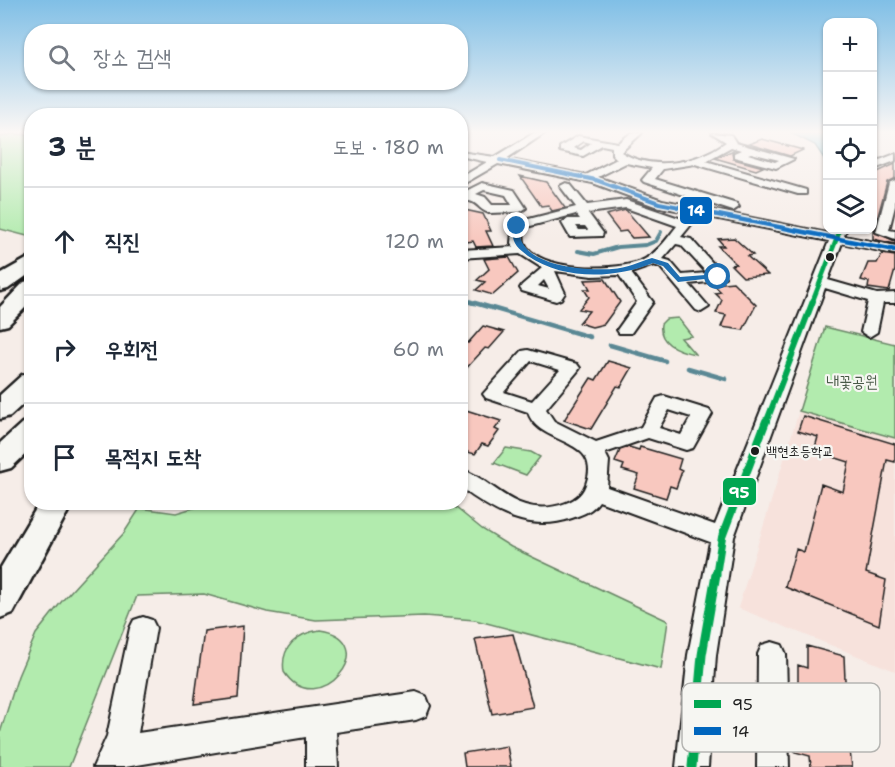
<!DOCTYPE html>
<html lang="ko">
<meta charset="utf-8">
<style>
:root{--surface:#fff;--page:#f6f6f7;--text:#1f2937;--muted:#747a83;--line:#e0e1e3}
body{margin:0;font-family:"Shantell Sans","Poor Story",sans-serif;background:var(--page);color:var(--text)}
.controls{position:absolute;right:18px;top:18px;display:grid;overflow:hidden;border-radius:12px;box-shadow:0 2px 4px #0004}
.controls button{width:54px;height:54px;display:grid;place-items:center;padding:0;border:0;border-bottom:2px solid var(--line);background:var(--surface);color:var(--text);font:30px sans-serif}
.stop{position:absolute;width:18px;height:18px;margin:-14px;border:4px solid #1f6fb2;border-radius:50%;background:#fff}
.stop.end{background:#1f6fb2;border-color:#fff;box-shadow:0 2px 6px #0008}
.list{margin:0;padding:0;list-style:none}
h2{display:flex;justify-content:space-between;align-items:center;height:78px;margin:0;padding:0 24px;font-size:26px}
h2 small{font-size:20px;font-weight:400;color:var(--muted)}
.list li{display:grid;grid-template-columns:39px 1fr auto;gap:18px;align-items:center;box-sizing:border-box;height:108px;padding:0 24px;border-top:2px solid var(--line)}
.list b{display:block;font-size:22px;white-space:nowrap}
.list em{font-size:20px;font-style:normal;color:var(--muted)}
.icon{flex:none;width:33px;height:33px;fill:none;stroke:currentColor;stroke-width:2;stroke-linecap:round;stroke-linejoin:round}
.map{position:relative;flex:none;width:895px;height:767px;overflow:hidden}
.search{position:absolute;background:var(--surface);box-shadow:0 2px 4px #0004;left:24px;top:24px;width:444px;height:66px;display:flex;align-items:center;gap:15px;box-sizing:border-box;padding:0 21px;border-radius:24px;color:var(--muted);font-size:22px}
.panel{position:absolute;background:var(--surface);box-shadow:0 2px 4px #0004;left:24px;top:108px;width:444px;height:402px;border-radius:24px}
.map>svg:first-child{display:block}
.built{fill:#f7e2dc}
.green{fill:#b2ebae;stroke:#678465;stroke-width:1.5}
.water{fill:#84d0e4;stroke:#5a8894;stroke-width:1.5}
.lines{fill:none;stroke-linecap:round;stroke-linejoin:round}
.stream-far1{stroke:#5a8894;stroke-width:4}
.stream{stroke:#5a8894;stroke-width:4.5}
.building{fill:#f8c8bf;stroke:#1c1c1c;stroke-width:1.5}
.minor-casing{stroke:#1c1c1c;stroke-width:4}
.highway-casing{stroke:#1c1c1c;stroke-width:5}
.minor{fill:#f6f6f2;fill-rule:evenodd}
.highway{fill:#f6f6f2;fill-rule:evenodd}
.bus-1-far3-casing{stroke:#f6f6f2;stroke-width:8}
.bus-1-far2-casing{stroke:#f6f6f2;stroke-width:10}
.bus-1-far1-casing{stroke:#f6f6f2;stroke-width:12}
.bus-1-casing{stroke:#f6f6f2;stroke-width:14}
.bus-2-far1-casing{stroke:#f6f6f2;stroke-width:7}
.bus-2-casing{stroke:#f6f6f2;stroke-width:8}
.bus-1-far3{stroke:#00a651;stroke-width:4.5}
.bus-1-far2{stroke:#00a651;stroke-width:6}
.bus-1-far1{stroke:#00a651;stroke-width:8}
.bus-1{stroke:#00a651;stroke-width:9}
.bus-2-far1{stroke:#0065bd;stroke-width:4}
.bus-2{stroke:#0065bd;stroke-width:4.5}
.route{fill:#1f6fb2}
.bus-dot{fill:#1c1c1c;stroke:#f6f6f2;stroke-width:2}
.labels{text-anchor:middle;dominant-baseline:central;stroke-width:4.5;stroke-linejoin:round;paint-order:stroke}
.bus-label{font-size:14px;fill:#1c1c1c;stroke:#f6f6f2;text-anchor:start}
.park-label{font-size:16px;fill:#495a48;stroke:#f6f6f2}
.key{fill:#f6f6f2;stroke:#b5b5b2;stroke-width:1.5}
.key-label{font-size:16px;fill:#1c1c1c}
.line-badge{stroke:#f6f6f2;stroke-width:2}
.badge-label{font-size:16px;text-anchor:middle;font-weight:bold;fill:#fff}
</style>
<div class="map">
<svg width="895" height="767" viewBox="0 0 895 767">
<rect width="100%" height="100%" fill="#f6ede8"/>
<filter id="ink" filterUnits="userSpaceOnUse"><feTurbulence type="fractalNoise" baseFrequency=".0167" numOctaves="2"/><feDisplacementMap in="SourceGraphic" scale="12" xChannelSelector="R" yChannelSelector="G"/><feConvolveMatrix kernelMatrix="1 2 1 2 8 2 1 2 1" color-interpolation-filters="sRGB"/></filter>
<g filter="url(#ink)">
<path class="built" d="M799,411l96,27v233l-157,-63z"/>
<path class="green" d="M12,134l19,1v102l-31,-8v-92z
M678,318l14,18 -11,2 14,16c-16,-3 -37,-10 -34,-30l5,-5z
M825,327l70,17v94l-96,-27z
M506,448l25,4 9,5 -14,18 -32,-12z
M214,502l236,1 32,26 29,18 157,74 -7,48 -186,-49 -51,-4 -108,4 -49,-8 -63,-18 -67,2 -68,171h-69v-34l18,-57 18,-42 26,-33 62,-68 16,-25 36,5z
M320,630c67,10 -2,94 -36,42 -4,-25 13,-39 36,-42z"/>
<path class="water" d="M791,133h36v30l-12,-18z"/>
<g class="lines">
<path class="stream-far1" d="M578,251l16,3 24,-7 28,-2 10,-4 5,-9
M460,299l13,4"/>
<path class="stream" d="M468,301l122,36
M610,345l55,16
M688,368l38,11"/>
</g>
<path class="building" d="M762,139l41,11 -13,6 -41,-12z
M734,150l-2,3 1,6 30,8 -7,3 -41,-12z
M895,164v14l-8,4 -13,49 21,10v3l-22,-5v-65z
M520,176l26,6 19,26 -13,3 -4,-6 -7,1z
M460,209l23,5 8,17h-5l7,15 -17,1 -3,-6 -6,1 -7,-17z
M626,210l23,27 -17,1 -6,-7 -7,1 -13,-17z
M734,238l19,17 -6,1 21,19 -25,2 -12,-12 5,-1 -18,-18h6l-6,-7z
M882,254l13,2v14l-6,21 -21,-3 1,-6 -8,-2 7,-17h9z
M509,257l9,16 -25,22 -17,-5 9,-8 -8,-2 12,-11 -5,-10z
M605,279l15,23 -16,22 -12,3 -13,-4 10,-12 -10,-2 10,-12 -5,-8h6l-5,-9z
M733,282l23,23 -13,25 -22,-3 5,-12 -10,-2 6,-13 -7,-7 6,-1 -8,-8z
M483,326l21,6 -15,17 -4,-1 -25,27v-35l8,3z
M608,361l24,7 -11,19 -4,-1 -26,43 -27,-9 27,-42 5,2z
M466,410l35,11 -6,8 4,2 -11,15 -6,-2 -7,10 -15,-4v-34z
M803,416l92,28v18l-8,-2 -21,113 20,7 -7,45 -94,-38 11,-38 8,3 17,-68 22,8 6,-30 -35,-11 4,-14 -20,-6z
M629,447l10,3 1,-3 41,12 -3,10 4,2 -6,17 -6,-2 -4,12 -32,-10 5,-13 -17,-5 2,-5 -9,-3 5,-12z
M243,626l-5,72 -44,6 10,-73z
M513,634l20,73 -41,7 -17,-75z
M807,646l37,10 3,72 5,39h-41l-1,-11 -15,-4 -1,-12 7,2 -1,-10 8,2 -1,-48 -9,-2v-19l9,3z
M507,746l4,21h-46l-2,-14z"/>
<g class="lines">
<defs>
<path id="minor" d="M534,133h11l-39,26 80,16 31,-16 -5,-5v-7l-10,-2 -19,11 -23,-5v-4l18,-11 40,7 13,-10h11l-21,19c32,20 76,11 105,-10l-14,-9 19,2 5,8 58,16 -18,9 -42,-11v-4l7,-3 -10,-3 -25,14 100,29v4h-8l-103,-30 -32,5 -8,10 82,25 2,3 -6,4 -89,-29 -2,-2 10,-12 -26,-5 -28,14 64,23 170,34 2,-4h12l-2,6 51,10v8l-53,-11 -14,37 49,14 18,-1v10h-12l-6,29 -8,5 -8,-5 7,-31 -43,-13 -91,249 -18,118 -8,112h-32l12,-112 22,-113 -111,-41c-7,10 -15,13 -27,17 -42,15 -79,-6 -112,-31v-18c24,7 41,29 65,36 13,4 28,3 41,-2 11,-4 18,-10 21,-22 14,-44 -50,-36 -59,-69l-42,-14 -3,-4 39,-43 6,-1 49,14 3,4 -3,4 -31,37 8,12 42,21 45,-15 16,-29 7,-2 45,14 3,4 -19,34 -7,2 -38,-12 -43,15 4,8 -2,26 108,38 114,-284 -130,-26 -18,22 10,2 34,38 -7,4 -29,3 20,23 -8,5 -5,-2 -36,-43 -6,-2 -23,8 22,29 -22,31h-12l-2,-3 20,-28 -18,-27 -27,1 -37,-5 10,22 -4,6 -5,2 -34,-10 -2,-3 2,-3 20,-17 -22,-14 -60,4v-8l54,-3 -3,-4 2,-20 63,-16 -16,-21 6,-3 4,1 17,21 39,-5 56,19 5,-7 -32,-6 -62,-23 -95,-19 -38,22v-8l27,-16 -27,-6v-4l35,5zM583,141l8,2 -10,7 -8,-2zM751,153l28,7 -4,2 -27,-8zM626,208l51,18c-9,11 -18,25 -32,33 -23,13 -110,14 -121,-17 -1,-4 0,-10 -1,-14l53,-14 4,5h-12l-6,4 8,14 32,-1 1,-3 -15,-20zM576,226h9l3,4h-9zM676,244l5,1 26,28 -25,2 -12,-14 -7,-2zM544,280l5,9 -11,-3zM531,361l29,9 -28,31 -28,-9zM669,410l22,7 -10,18 -22,-7z
M895,154v7l-23,9v-7z
M895,180v26l-6,24 6,1v8l-19,-7 13,-49z
M482,183l32,7 12,18 -6,4 -31,1c-13,-4 -12,-16 -29,-11v-8zM484,190l22,5 6,10h-20l-7,-8 -9,-3z
M143,617l9,3 4,8 -18,105 278,-41 10,4 4,10 -4,10 -10,4 -80,12 2,35h-32v-30l-181,30h-32l14,-31 23,-108 4,-8z
M772,642l10,3 4,9 3,113h-32l1,-113 4,-9z"/>
<path id="highway" d="M32,256v16l-24,17 -8,2v-17z
M32,280v21l-24,24 -8,2v-20l24,-25z
M32,373v23l-22,20 -10,3v-24l22,-20z
M32,421v27l-21,20 -11,3v-28l22,-20z
M40,502h33l-60,111 -13,5v-49z"/>
</defs>
<use href="#minor" class="minor-casing"/>
<use href="#highway" class="highway-casing"/>
<use href="#minor" class="minor"/>
<use href="#highway" class="highway"/>
<defs>
<path id="bus-1-far3" d="M812,303l28,-73"/>
<path id="bus-1-far2" d="M766,423l47,-122"/>
<path id="bus-1-far1" d="M716,575l6,-38 44,-116"/>
<path id="bus-1" d="M692,767l10,-112 14,-81"/>
<path id="bus-2-far1" d="M500,160l96,20 63,23 26,5"/>
<path id="bus-2" d="M678,207l217,43"/>
</defs>
<use href="#bus-1-far3" class="bus-1-far3-casing"/>
<use href="#bus-1-far2" class="bus-1-far2-casing"/>
<use href="#bus-1-far1" class="bus-1-far1-casing"/>
<use href="#bus-1" class="bus-1-casing"/>
<use href="#bus-2-far1" class="bus-2-far1-casing"/>
<use href="#bus-2" class="bus-2-casing"/>
<use href="#bus-1-far3" class="bus-1-far3"/>
<use href="#bus-1-far2" class="bus-1-far2"/>
<use href="#bus-1-far1" class="bus-1-far1"/>
<use href="#bus-1" class="bus-1"/>
<use href="#bus-2-far1" class="bus-2-far1"/>
<use href="#bus-2" class="bus-2"/>
</g>
</g>
<linearGradient id="sky" x2="0" y2="1"><stop stop-color="#80bfe6"/><stop offset="0.55" stop-color="#fbf7f5"/><stop offset="1" stop-color="#fbf7f5" stop-opacity="0"/></linearGradient>
<rect width="895" height="240" fill="url(#sky)"/>
<path class="route" d="M517,224l3,2c-7,40 65,45 92,43 15,-1 27,-7 40,-11l16,5 12,14 38,-3 4,3 -44,5 -15,-16 -10,-3c-39,16 -90,17 -125,-7 -12,-9 -18,-15 -14,-30z"/>
<g class="bus-dot">
<circle cx="830" cy="257" r="5"/>
<circle cx="755" cy="451" r="5"/>
</g>
<g class="labels">
<g class="bus-label">
<text x="766" y="451">백현초등학교</text>
</g>
<g class="park-label">
<text x="852" y="381">내꽃공원</text>
</g>
</g>
<rect x="682" y="683" width="198" height="69" rx="9" class="key"/>
<rect x="694" y="700" width="27" height="8" fill="#00a651"/>
<rect x="694" y="727" width="27" height="8" fill="#0065bd"/>
<g class="key-label">
<text x="732" y="710">95</text>
<text x="732" y="737">14</text>
</g>
<g class="line-badge">
<rect x="679" y="196" width="34" height="29" rx="6" fill="#0065bd"/>
<rect x="722" y="477" width="35" height="29" rx="6" fill="#00a651"/>
</g>
<g class="badge-label">
<text x="696" y="216">14</text>
<text x="739" y="498">95</text>
</g>
</svg>
<div class="controls">
<button>+</button>
<button>−</button>
<button><svg class="icon" aria-label="locate" viewBox="0 0 24 24"><circle cx="12" cy="12" r="6"/><path d="M12 2v4M12 18v4M2 12h4M18 12h4"/></svg></button>
<button><svg class="icon" aria-label="layers" viewBox="0 0 24 24"><path d="M12 4l9 5-9 5-9-5zM3 14l9 5 9-5"/></svg></button>
</div>
<div class="stop" style="left:718px;top:277px"></div>
<div class="stop end" style="left:517px;top:226px"></div>
<div class="search"><svg class="icon" aria-label="search" viewBox="0 0 24 24"><circle cx="10" cy="10" r="6"/><path d="M15 15l6 6"/></svg>장소 검색</div>
<section class="panel">
<h2>3 분<small>도보 · 180 m</small></h2>
<ul class="list">
<li><svg class="icon" aria-label="ahead" viewBox="0 0 24 24"><path d="M12 20V5M6 11l6-6 6 6"/></svg><div><b>직진</b></div><em>120 m</em></li>
<li><svg class="icon" aria-label="right" viewBox="0 0 24 24"><path d="M7 20v-9h11M14 6l5 5-5 5"/></svg><div><b>우회전</b></div><em>60 m</em></li>
<li><svg class="icon" aria-label="arrive" viewBox="0 0 24 24"><path d="M6 21V4h12l-3 4 3 4H6"/></svg><div><b>목적지 도착</b></div></li>
</ul>
</section>
</div>
